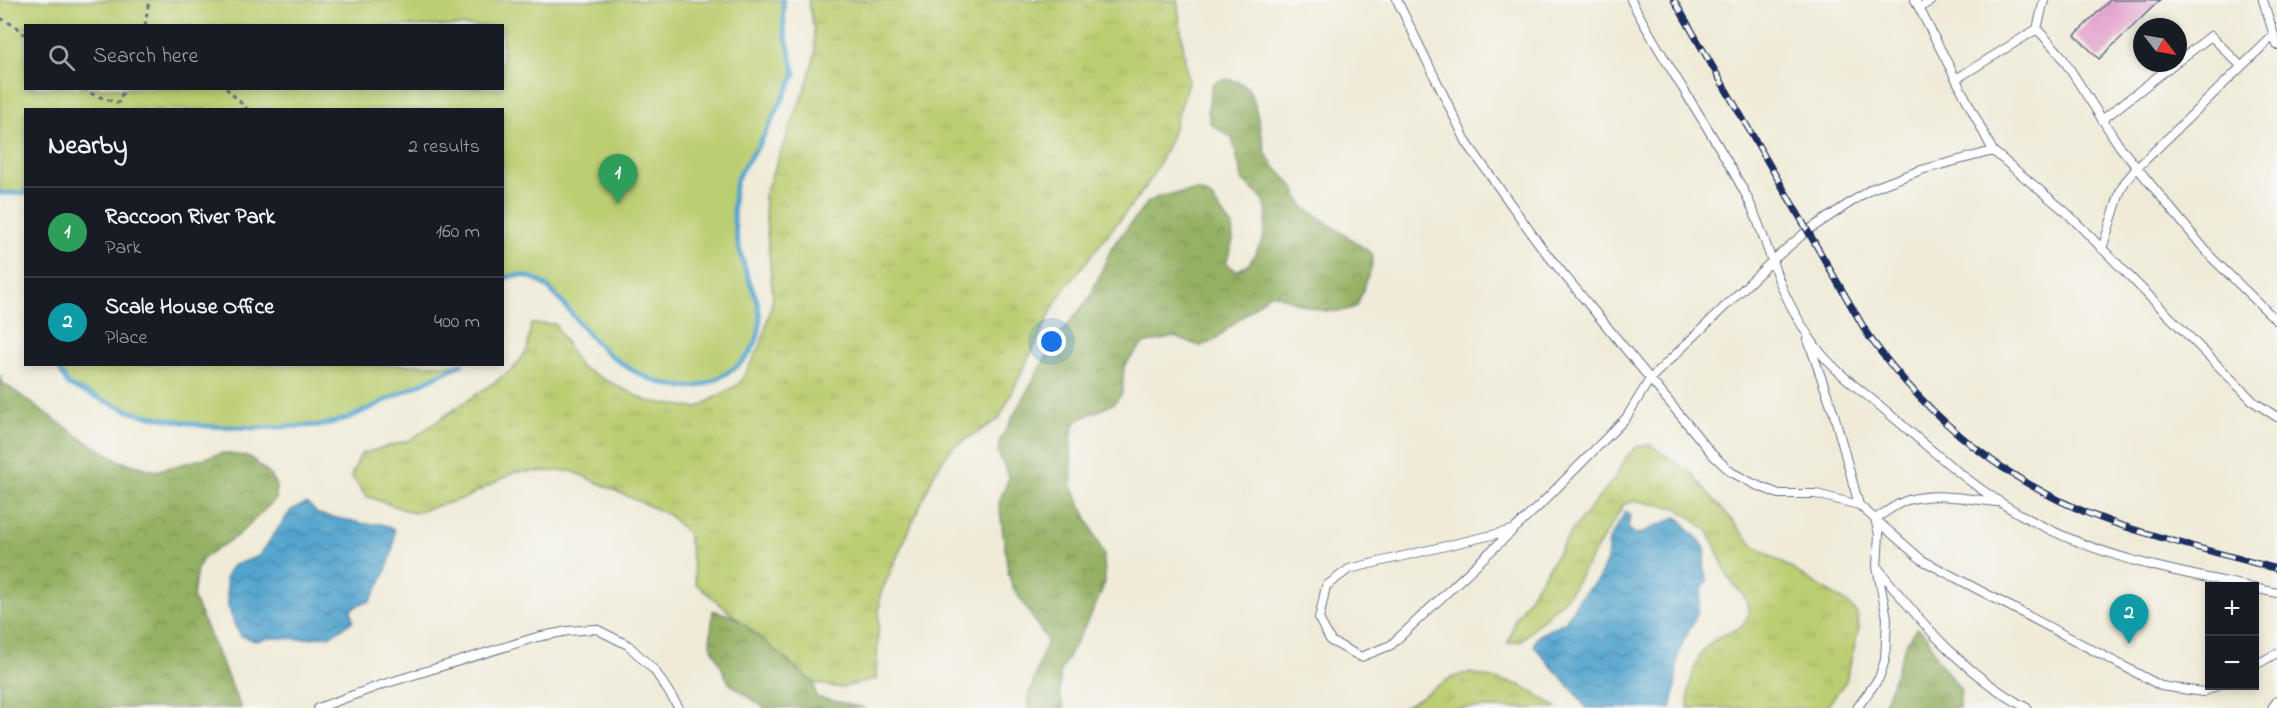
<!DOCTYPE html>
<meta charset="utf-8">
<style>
:root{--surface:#171b24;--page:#20242c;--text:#f1f3f6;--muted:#9ea1a6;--line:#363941;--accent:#d690ce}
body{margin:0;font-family:"Indie Flower",sans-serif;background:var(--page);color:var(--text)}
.controls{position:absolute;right:18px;bottom:18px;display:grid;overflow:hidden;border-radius:0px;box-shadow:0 3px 9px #0003}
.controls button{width:54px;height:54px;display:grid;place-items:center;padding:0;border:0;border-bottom:2px solid var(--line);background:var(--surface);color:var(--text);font:30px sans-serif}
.compass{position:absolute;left:2133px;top:18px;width:54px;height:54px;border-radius:50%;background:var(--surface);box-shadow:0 3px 9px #0003;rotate:121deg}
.you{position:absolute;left:1052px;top:342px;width:21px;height:21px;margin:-15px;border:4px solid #fff;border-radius:50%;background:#1a73e8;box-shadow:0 0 0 9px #1a73e833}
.badge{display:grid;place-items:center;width:39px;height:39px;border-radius:50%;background:var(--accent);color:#fff;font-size:20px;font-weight:700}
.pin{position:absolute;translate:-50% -50px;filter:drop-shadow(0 2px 3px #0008)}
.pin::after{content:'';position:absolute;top:32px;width:21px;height:18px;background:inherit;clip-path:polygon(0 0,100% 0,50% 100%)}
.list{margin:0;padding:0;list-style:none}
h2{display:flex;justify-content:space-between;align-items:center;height:78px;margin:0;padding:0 24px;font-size:26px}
h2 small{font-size:20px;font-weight:400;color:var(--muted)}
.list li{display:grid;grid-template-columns:39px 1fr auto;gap:18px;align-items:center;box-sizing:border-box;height:90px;padding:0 24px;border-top:2px solid var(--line)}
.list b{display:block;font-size:22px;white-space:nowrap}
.list p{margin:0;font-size:20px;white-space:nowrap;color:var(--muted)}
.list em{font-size:20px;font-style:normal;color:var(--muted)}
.icon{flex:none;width:33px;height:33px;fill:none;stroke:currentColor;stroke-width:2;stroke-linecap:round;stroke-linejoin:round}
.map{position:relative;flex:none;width:2277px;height:708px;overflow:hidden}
.search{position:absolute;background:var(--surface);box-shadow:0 3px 9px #0003;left:24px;top:24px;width:480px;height:66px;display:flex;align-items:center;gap:15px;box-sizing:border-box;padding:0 21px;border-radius:0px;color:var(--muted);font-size:22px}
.panel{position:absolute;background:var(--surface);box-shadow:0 3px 9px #0003;left:24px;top:108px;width:480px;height:258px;border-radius:0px}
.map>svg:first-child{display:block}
.grass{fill:url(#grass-tufts);stroke:#6c7e68;stroke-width:1.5}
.forest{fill:url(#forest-crowns);stroke:#587061;stroke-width:1.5}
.park{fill:#bcce72;stroke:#6c7e68;stroke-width:1.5;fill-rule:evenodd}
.water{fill:url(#water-waves);stroke:#366a96;stroke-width:1.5}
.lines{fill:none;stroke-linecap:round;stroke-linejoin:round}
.stream{stroke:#52a4cd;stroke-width:5}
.building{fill:#e3a2cc}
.lane-casing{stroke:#667189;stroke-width:10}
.path{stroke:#667189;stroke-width:3;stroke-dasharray:4.5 4.5;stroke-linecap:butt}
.lane{stroke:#fff;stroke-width:8}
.rail-casing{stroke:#1b2f5e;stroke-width:7}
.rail{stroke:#f6f6f2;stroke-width:4.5;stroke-dasharray:14;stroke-linecap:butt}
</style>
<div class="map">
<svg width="2277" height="708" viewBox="0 0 2277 708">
<defs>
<pattern id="grass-tufts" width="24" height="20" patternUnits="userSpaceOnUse" patternTransform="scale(1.5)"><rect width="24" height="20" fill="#bcce72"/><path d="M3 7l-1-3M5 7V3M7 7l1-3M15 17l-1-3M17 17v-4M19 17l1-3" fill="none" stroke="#a1b165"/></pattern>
<pattern id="forest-crowns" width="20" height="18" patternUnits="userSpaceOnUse" patternTransform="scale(1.5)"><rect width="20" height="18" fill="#95b164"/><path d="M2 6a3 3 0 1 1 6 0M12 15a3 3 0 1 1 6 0" fill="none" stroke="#799056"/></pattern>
<pattern id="water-waves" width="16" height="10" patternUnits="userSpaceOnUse" patternTransform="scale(1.5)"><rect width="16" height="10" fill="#52a4cd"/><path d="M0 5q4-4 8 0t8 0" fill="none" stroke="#4386aa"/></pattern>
</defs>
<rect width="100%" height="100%" fill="#f6f6f2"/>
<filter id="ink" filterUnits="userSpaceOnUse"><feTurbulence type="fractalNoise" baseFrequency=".0167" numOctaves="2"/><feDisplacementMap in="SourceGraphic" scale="12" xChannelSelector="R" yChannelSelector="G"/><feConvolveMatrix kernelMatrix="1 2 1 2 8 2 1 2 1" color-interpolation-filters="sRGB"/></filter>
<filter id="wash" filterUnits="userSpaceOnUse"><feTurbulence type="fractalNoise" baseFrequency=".008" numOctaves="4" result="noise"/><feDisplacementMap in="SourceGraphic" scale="24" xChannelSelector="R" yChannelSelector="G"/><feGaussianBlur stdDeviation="1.35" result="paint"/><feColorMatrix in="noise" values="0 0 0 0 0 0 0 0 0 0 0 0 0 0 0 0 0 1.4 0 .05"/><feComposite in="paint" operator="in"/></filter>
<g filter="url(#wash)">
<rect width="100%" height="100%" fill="#f0ebd8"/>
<path class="grass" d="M808,0h369l11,83 -17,54 -11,25 -15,26 -86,108 -60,123 -47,29 -16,22 -56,125 -4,84 -36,9 -26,-5 -118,-99 -8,-50 -19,-19 -97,-44 -57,1 -50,26 -52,15 -47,-17 -15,-20 10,-22 49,-14 103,-71 14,-19 4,-26h24l25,43 67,34 50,7 42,-24 22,-39 12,-46 -9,-103 44,-116 7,-26 -1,-25z
M1649,444l42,29 62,72 96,59 8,10 2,13 -13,54 -20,27h-138c0,-21 6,-54 25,-67 9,-6 21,-10 30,-15l6,-13 -3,-14 -17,-21 -21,-47 -30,-23 -41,-7 -13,3 -55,90 -48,47 -13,2 7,-24 59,-91 41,-50 12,-22 9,-9z
M1469,673l51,12 38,23h-157c24,-10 42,-32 68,-35z"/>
<path class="forest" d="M1224,79l13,2 11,7 6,13 12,53 7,11 19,20 12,22 69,47 -2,15 -14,37c-29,14 -58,-3 -86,-13l-59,49 -12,4 -26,-9 -31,7 -19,22 -2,28 -9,10 -37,17 -5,14 1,51 32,69 1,27 -9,23 -36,67v24l4,12h-36v-10l19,-58 -35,-54 -4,-15 -9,-68 10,-26 -11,-24 2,-13 55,-99 35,-44 22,-50 36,-45 12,-6 26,-4 13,-1 11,5 22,31 1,13 -7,24 11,7 12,-7 14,-24 4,-27 -4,-14 -20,-18 -11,-43 -22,-15 -2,-13 4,-26z
M0,375l2,7 82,58 36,21 36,10 67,-18 27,4 20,18 6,11v13l-39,37 -33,21 -7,12 -4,28 48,111h-234l-7,-3z
M713,610l22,7 79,66 2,14 49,11h-100l-36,-25 -19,-40z
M1917,628l10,7 10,24 24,31 -2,18h-79c18,-25 18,-61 37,-80z"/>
<path class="park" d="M0,0h783l1,29 11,45c-11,23 -23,46 -35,69 -8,14 -22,26 -25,43 -6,30 4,66 14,94 2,7 6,14 8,21 11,41 -11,65 -47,81 -38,18 -95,-17 -120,-46 -13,-14 -36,-48 -53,-56 -13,-6 -22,-6 -34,-1l-1,-169h-476l-1,83h-25zM26,26h476v62h-476z
M57,365l1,-1 404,1 -111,52 -28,8 -66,3 -52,-2 -71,-13 -66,-28z"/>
<path class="water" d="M307,503l11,11 48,10h15l13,5c2,25 -11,51 -24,72l-10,3 -9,6 2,11 -21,14 -30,4 -31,-1 -16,3 -14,-5 -7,-12 -6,-19 -2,-28 6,-11 27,-10 32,-46z
M1626,511l4,5 -2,12 5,5 6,1 37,-17c8,3 8,8 13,13 15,16 20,15 14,38l5,12c-12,14 -5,14 -10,30 -4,15 -16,29 -20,47 -3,17 -1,34 -7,51h-85c-15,-24 -36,-40 -52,-63l2,-6 4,-5 25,-12 15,-24 19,-20 8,-18 2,-20z"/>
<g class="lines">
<path class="stream" d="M0,193h26
M502,279c13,-5 22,-5 35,1 17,8 40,42 53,56 25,29 82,64 120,46 36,-16 58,-40 47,-81 -2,-7 -6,-14 -8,-21 -10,-28 -20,-64 -14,-94 3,-17 17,-29 25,-43 12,-23 24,-46 35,-69l-11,-45 -1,-29
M57,364l11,21 66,28 71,13 52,2 66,-3 28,-8 111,-53"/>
</g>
<g id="blocks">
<path class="building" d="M2110,0h50l-61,59 -24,-24z"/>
</g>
</g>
<g filter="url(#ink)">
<use href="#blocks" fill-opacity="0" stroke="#667189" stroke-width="1.5"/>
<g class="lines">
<defs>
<path id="lane" d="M1397,0l70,143 75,105 171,207 18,17 25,13 23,9h37l43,11 16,14 4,15 -2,33 10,51 -2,42 -6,18 -22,30
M1631,0c35,67 80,128 115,195 16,31 24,66 38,97 9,19 20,38 32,55 20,27 52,48 77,70 42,36 85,75 134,101 68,38 144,53 220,68
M1915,0l78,151 74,62 187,189 23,15
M2044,0l-7,29 23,25 60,93 91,110 66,64
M2263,0l14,45
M1919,8l13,-8
M2178,61l33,-25 30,30
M1956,79l81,-50
M2102,120l73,-57
M2102,249l18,-57 5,-10 12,-14 137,-133
M1808,340l26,74 25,91
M1997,502c-28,-3 -61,-10 -89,-2 -11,3 -23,13 -33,19l47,41 239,126 42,6 13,-6
M1513,530l-164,39 -23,17 -7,33 12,22 30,16 30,-12 151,-142 84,-85 24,-39 123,-119 34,-29 64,-42 50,-19 72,-19
M1878,568c42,54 87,107 149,140
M2254,588l23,5
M2254,666l23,-13
M318,708l63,-23 156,-48 31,-6 28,-2 32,16 27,26 24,37
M2272,708l5,-7"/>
</defs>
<use href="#lane" class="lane-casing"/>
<path class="path" d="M0,18l17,9 9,9
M145,26l4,-26
M83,88l11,7 24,8 7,-15
M226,88l22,22"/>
<use href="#lane" class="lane"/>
<defs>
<path id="rail" d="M1674,0l194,335c64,88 142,152 246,188 53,18 109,31 163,46"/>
</defs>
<use href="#rail" class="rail-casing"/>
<use href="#rail" class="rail"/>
</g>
</g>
</svg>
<div class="controls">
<button>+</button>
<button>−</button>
</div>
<svg class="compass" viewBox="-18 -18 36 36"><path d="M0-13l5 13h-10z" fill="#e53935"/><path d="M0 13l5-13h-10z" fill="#9ea1a6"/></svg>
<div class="you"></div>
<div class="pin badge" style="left:618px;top:204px;background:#2e9e5b">1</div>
<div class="pin badge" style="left:2129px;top:644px;background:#0f9aa8">2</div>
<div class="search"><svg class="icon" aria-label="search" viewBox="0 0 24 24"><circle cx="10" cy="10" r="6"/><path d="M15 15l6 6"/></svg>Search here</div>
<section class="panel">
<h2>Nearby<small>2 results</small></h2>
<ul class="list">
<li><span class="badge" style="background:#2e9e5b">1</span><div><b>Raccoon River Park</b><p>Park</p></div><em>160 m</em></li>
<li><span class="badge" style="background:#0f9aa8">2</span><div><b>Scale House Office</b><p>Place</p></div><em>400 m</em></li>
</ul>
</section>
</div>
